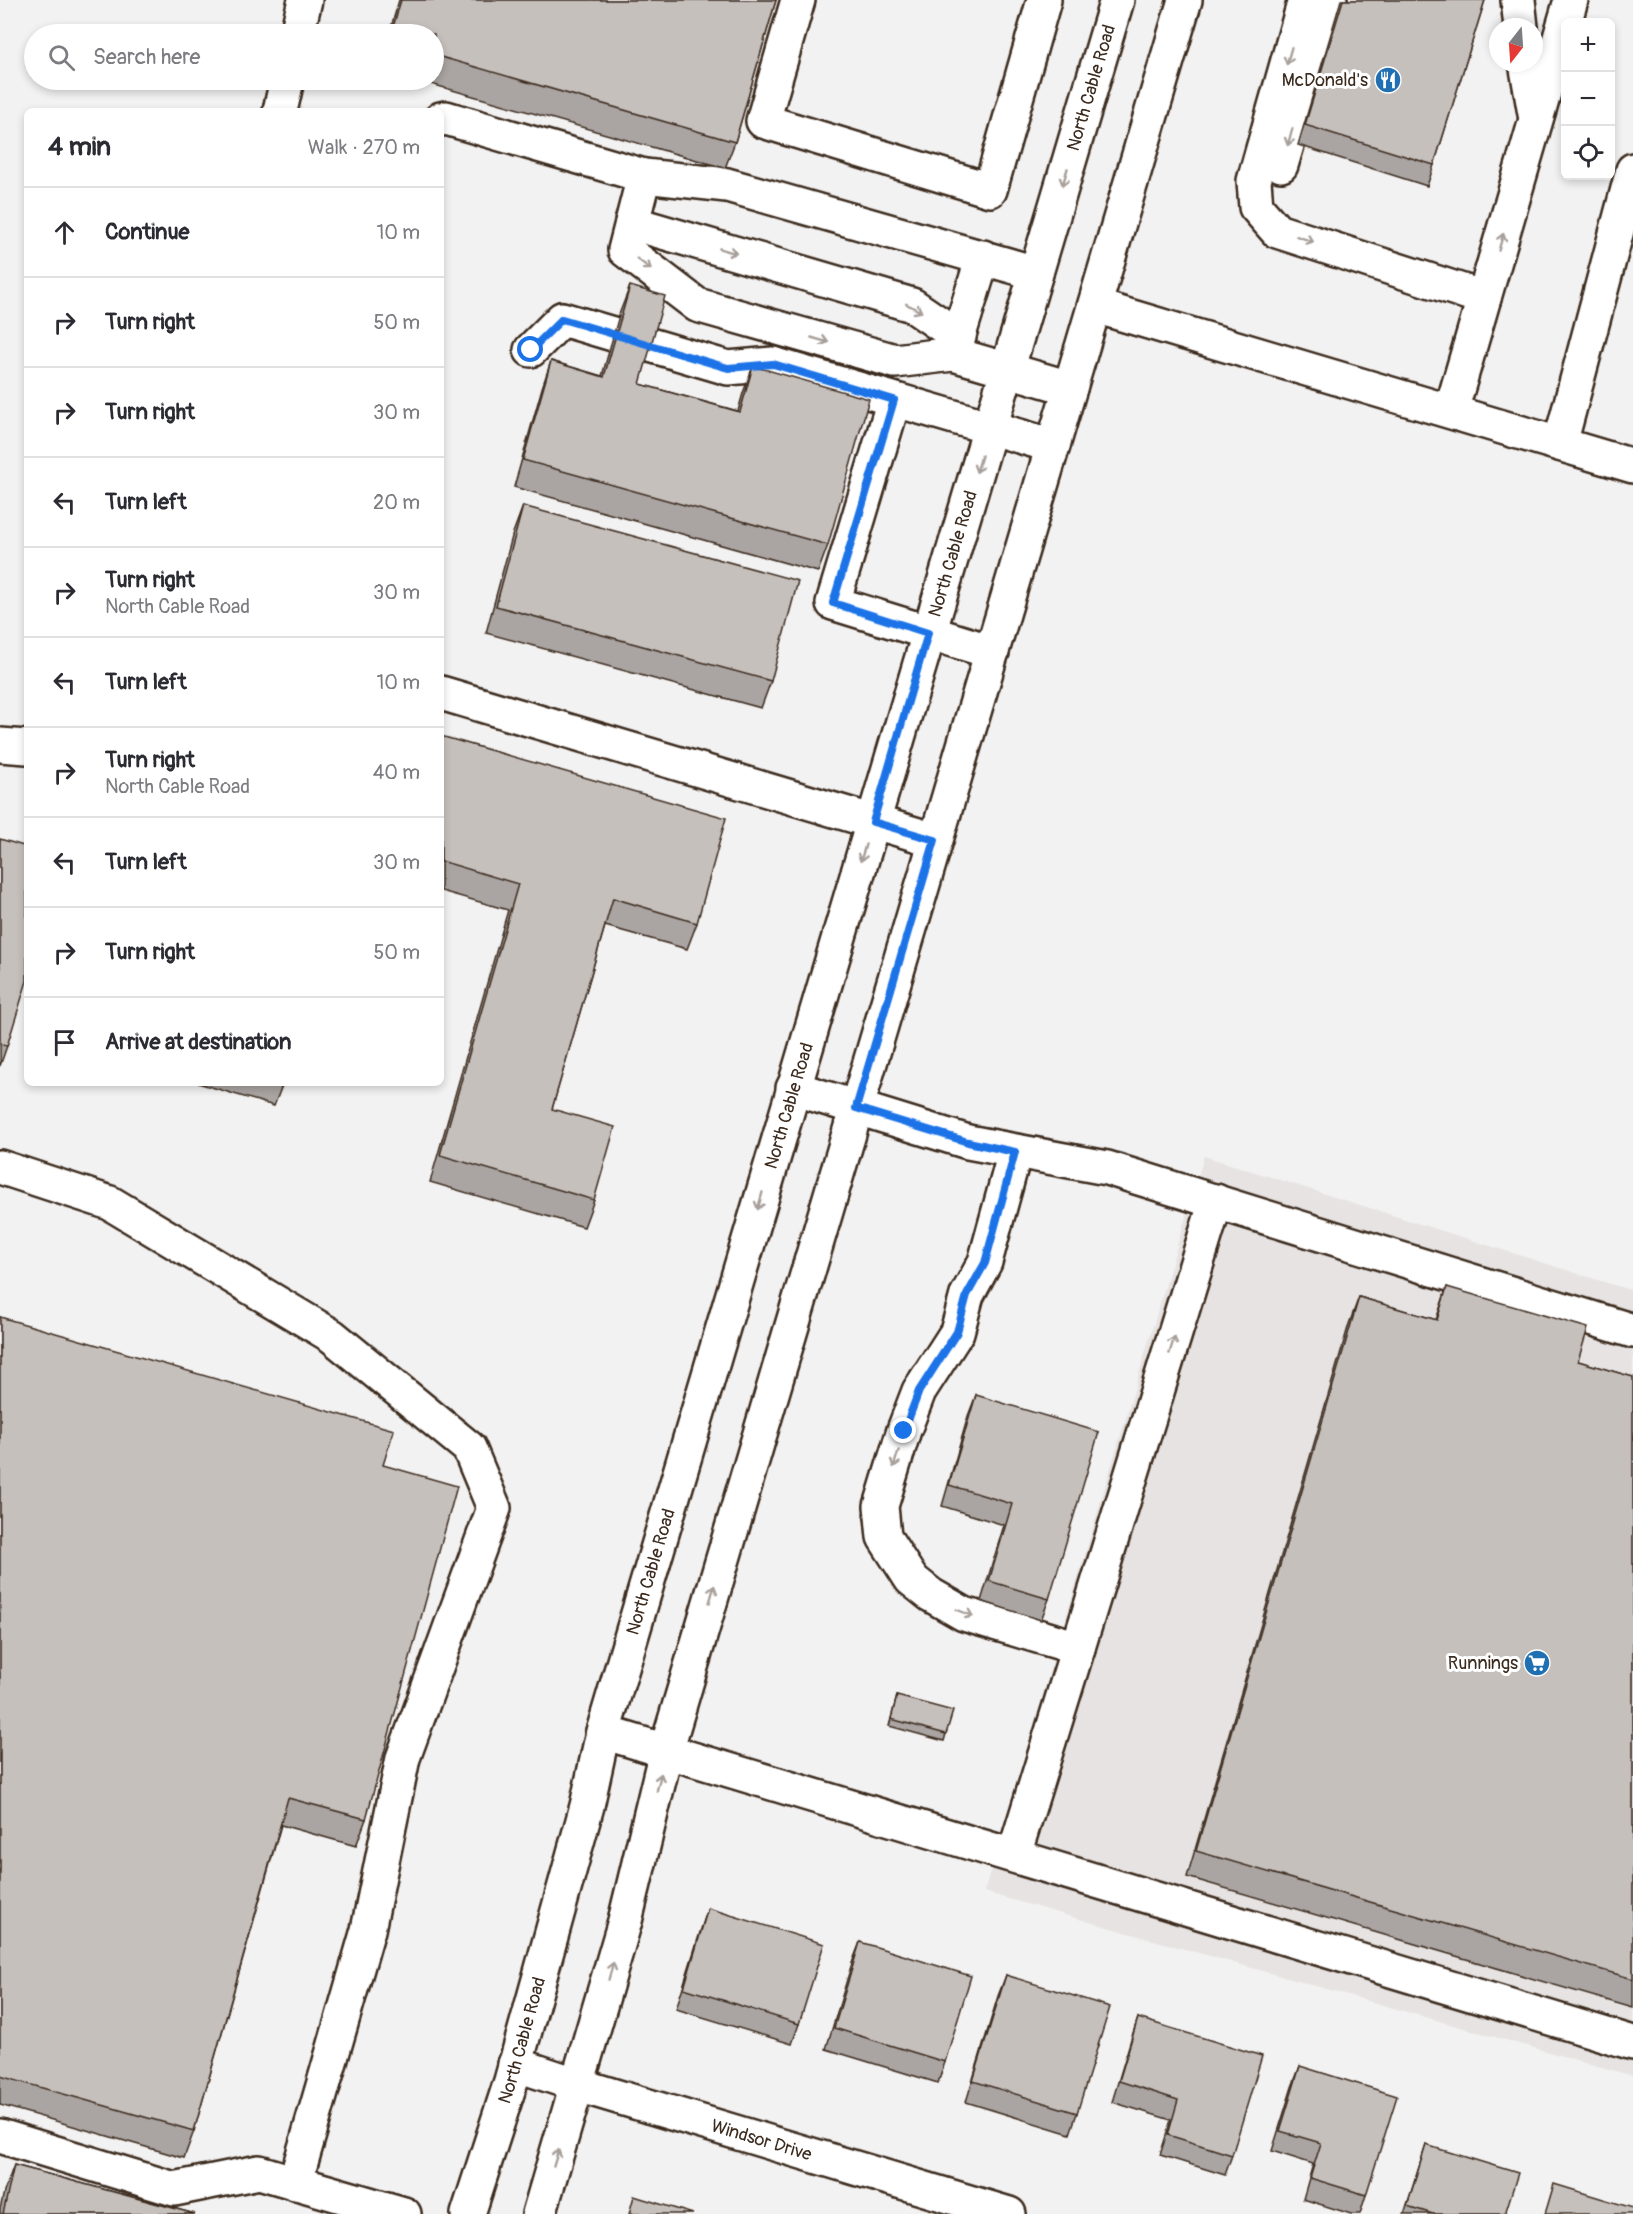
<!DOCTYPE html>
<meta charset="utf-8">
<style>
:root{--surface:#fff;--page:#f7f7f7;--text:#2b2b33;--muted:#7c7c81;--line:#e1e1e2}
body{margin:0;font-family:Pangolin,sans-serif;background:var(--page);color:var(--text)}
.controls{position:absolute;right:18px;top:18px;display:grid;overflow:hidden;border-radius:9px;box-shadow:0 3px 9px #0003}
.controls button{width:54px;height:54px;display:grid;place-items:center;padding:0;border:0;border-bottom:2px solid var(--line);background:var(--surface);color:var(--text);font:30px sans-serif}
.compass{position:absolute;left:1489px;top:18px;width:54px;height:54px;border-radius:50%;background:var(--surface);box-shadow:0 3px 9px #0003;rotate:197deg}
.stop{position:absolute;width:18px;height:18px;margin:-14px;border:4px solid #1a73e8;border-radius:50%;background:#fff}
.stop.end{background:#1a73e8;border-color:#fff;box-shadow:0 2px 6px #0008}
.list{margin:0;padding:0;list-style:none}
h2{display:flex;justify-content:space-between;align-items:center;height:78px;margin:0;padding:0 24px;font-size:26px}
h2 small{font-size:20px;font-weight:400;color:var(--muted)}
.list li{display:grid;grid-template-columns:39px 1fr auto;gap:18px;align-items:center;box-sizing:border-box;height:90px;padding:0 24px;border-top:2px solid var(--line)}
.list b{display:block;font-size:22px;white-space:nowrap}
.list p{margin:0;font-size:20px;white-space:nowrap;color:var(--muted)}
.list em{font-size:20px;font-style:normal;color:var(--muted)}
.icon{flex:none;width:33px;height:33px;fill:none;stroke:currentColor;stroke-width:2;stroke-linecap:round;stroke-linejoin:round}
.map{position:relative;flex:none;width:1633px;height:2214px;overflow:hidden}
.search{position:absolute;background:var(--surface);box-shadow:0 3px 9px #0003;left:24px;top:24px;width:420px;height:66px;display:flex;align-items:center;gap:15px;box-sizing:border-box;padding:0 21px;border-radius:33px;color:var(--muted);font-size:22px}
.panel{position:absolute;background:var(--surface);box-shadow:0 3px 9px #0003;left:24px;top:108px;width:420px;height:978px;border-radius:9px}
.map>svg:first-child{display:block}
.built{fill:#e6e3e2}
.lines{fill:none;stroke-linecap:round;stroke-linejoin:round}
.minor-casing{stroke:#3b2a1e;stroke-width:38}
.minor{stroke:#fff;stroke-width:33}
.wall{fill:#aaa5a3;stroke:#3b2a1e;stroke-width:1.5}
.building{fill:#c6c0bd;stroke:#3b2a1e;stroke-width:1.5}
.oneway{stroke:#a79f9a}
.route{stroke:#1a73e8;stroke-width:8}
.labels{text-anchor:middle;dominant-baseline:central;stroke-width:6;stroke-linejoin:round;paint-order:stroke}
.poi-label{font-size:18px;fill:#3b2a1e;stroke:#fff;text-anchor:end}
.street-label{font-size:18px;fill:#3b2a1e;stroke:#fff}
</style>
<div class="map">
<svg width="1633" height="2214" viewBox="0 0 1633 2214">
<rect width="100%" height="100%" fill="#f3f2f2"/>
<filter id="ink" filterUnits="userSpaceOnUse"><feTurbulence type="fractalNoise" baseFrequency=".0167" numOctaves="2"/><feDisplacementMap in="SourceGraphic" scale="12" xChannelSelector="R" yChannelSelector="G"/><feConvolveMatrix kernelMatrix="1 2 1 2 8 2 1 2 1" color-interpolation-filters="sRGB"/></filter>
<g filter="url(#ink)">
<path class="built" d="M1204,1156l429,135v785l-649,-184z"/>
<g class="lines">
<defs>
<g id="minor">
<path d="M798,0l-35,121 227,69 54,-190"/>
<path d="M1305,0l-51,181 2,26 21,24 207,67"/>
<path d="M1518,0l3,27"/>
<path d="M297,34l8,-34"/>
<path d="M1526,63l9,51"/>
<path d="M280,111l7,-31"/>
<path d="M441,119l5,-1 198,58 83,9 309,88"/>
<path d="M1281,165l49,-165"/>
<path d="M644,176l-19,74 72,55 198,56 58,-7"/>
<path d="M632,223l280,82 47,32"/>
<path d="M983,257l-30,97 117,34"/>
<path d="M1095,306l538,160"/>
<path d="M531,350l31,-31 166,49 45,-4 280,82"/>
<path d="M894,400l-61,203 159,49"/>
<path d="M1451,411l120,-411"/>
<path d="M1560,444l73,-274"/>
<path d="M441,693l494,147"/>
<path d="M0,745l27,2"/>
<path d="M793,1088l175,54 139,26 526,163"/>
<path d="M1015,1152l-30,110 -18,33 -10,37 -38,59 -15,39 -23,76 3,31 27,42 20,16 33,19 114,34"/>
<path d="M0,1167l110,36 222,133 137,112 25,60 -91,250 -35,172 -73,253"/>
<path d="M603,1732l1030,311"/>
<path d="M1014,1855l202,-654"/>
<path id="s1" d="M515,2064l63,21 431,129"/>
<path d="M0,2136l174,53 85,-17 145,42"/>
<path id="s2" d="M468,2214l43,-133 76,-275 16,-74 514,-1732"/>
<path d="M539,2214l86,-293 41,-170 519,-1751"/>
</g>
</defs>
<use href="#minor" class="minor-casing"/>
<use href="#minor" class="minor"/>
</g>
<path class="wall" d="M399,0h377l-41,142 -10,26 -308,-88h17v-46h-45z
M1341,0h144l-51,165 -7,21 -129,-41z
M630,286l10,98 98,27 5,-18 10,-27 75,179 -10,27 -304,-85 28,-99 9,-27 51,15 18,-64z
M523,506l248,175 -10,27 -275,-75 27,-100z
M441,736l256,187 -10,26 -82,-23 -53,183 42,91 -10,27 -154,-45 78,-272 -67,-19z
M0,839l7,207 -7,20z
M198,1083h85l-9,23z
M1447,1287l131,74 55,16v631l-446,-131 162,-553 10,-27 77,23z
M0,1317l383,148 -17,354 -10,27 -75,-21 -87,306 -10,27 -184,-53z
M976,1395l73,204 -8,21 -60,-19 23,-76 -62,-19 26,-90z
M897,1696l49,38 -2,7 -55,-15z
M708,1908l91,116 -7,20 -116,-35 25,-80z
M860,1942l85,120 -7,21 -112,-34 26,-86z
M1006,1975l71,138 -7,21 -104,-32 32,-106z
M1138,2018l94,137 -7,20 -65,-20 11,-35 -59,-18 19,-63z
M1300,2066l66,129 -6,19h-9l-48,-15 10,-35 -41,-13 20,-64z
M1426,2145l79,69h-101z
M14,2165l181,49h-195v-5l4,-17z"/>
<path class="building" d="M401,0h375l-41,142 -301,-87v-21h-43z
M1343,0h142l-51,165 -129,-40z
M630,286l35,10 -25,88 100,28 13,-46 116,33 -41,146 -305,-85 28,-99 53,16z
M523,506l275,75 -27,100 -275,-75z
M441,736l285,82 -29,105 -84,-25 -61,211 63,18 -21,73 -154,-45 78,-271 -77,-23z
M0,839l27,8v134l-20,65 -7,-2z
M273,1083h10l-1,3z
M1447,1287l141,41 -10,33 55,16v602l-437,-128 163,-554 78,23z
M0,1317l394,113 -11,35 74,21 -91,333 -78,-21 -94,333 -194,-55z
M976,1395l123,37 -50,167 -60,-18 23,-77 -63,-19z
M897,1696l56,15 -7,23 -55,-15z
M708,1908l116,36 -25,80 -115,-36z
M860,1942l111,34 -26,86 -111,-34z
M1006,1975l104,32 -33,106 -104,-32z
M1138,2018l124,38 -30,99 -64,-20 10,-35 -59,-19z
M1300,2066l97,30 -31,99 -56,-17 11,-35 -41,-12z
M1426,2145l92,28 -13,41h-72l-26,-8z
M14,2165l181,49h-192z
M1554,2184l79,24v6h-88z
M634,2196l59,18h-64z"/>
<defs><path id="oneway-shaft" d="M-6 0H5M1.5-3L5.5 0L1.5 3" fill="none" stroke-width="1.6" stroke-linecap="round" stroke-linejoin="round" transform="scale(1.5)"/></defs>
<g class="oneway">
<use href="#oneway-shaft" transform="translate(1289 56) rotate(106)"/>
<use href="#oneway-shaft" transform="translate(1290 137) rotate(106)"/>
<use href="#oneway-shaft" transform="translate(1065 177) rotate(106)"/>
<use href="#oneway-shaft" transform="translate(1305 239) rotate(18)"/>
<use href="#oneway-shaft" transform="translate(1501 242) rotate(-74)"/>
<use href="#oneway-shaft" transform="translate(728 251) rotate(16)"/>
<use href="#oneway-shaft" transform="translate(644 264) rotate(37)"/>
<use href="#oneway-shaft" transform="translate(914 308) rotate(28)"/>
<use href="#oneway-shaft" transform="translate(820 340) rotate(16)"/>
<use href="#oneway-shaft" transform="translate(979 464) rotate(107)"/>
<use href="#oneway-shaft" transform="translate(863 853) rotate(107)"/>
<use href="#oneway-shaft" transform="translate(760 1201) rotate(106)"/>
<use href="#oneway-shaft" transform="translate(1172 1345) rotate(-73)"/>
<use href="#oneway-shaft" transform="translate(896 1459) rotate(107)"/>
<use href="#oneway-shaft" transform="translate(712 1594) rotate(-74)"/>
<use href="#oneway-shaft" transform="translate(965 1613) rotate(23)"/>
<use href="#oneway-shaft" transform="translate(659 1782) rotate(-76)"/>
<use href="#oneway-shaft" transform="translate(611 1971) rotate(-74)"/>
<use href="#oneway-shaft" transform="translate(556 2158) rotate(-73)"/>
</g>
</g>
<g class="lines" filter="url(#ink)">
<path class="route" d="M531,350l31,-31 166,49 45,-4 121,36 -61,203 95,30 -55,189 62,18 -79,268 112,34 47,10 -30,111 -18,32 -10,37 -38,59 -15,40"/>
</g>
<defs>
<symbol id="restaurant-disc" viewBox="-11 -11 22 22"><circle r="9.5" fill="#1f6fb2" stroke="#fff"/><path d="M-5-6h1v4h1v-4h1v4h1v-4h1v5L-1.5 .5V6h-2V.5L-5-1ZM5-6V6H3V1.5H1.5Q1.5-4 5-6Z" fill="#fff"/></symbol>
<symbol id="supermarket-disc" viewBox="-11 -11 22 22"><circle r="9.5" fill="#1f6fb2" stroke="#fff"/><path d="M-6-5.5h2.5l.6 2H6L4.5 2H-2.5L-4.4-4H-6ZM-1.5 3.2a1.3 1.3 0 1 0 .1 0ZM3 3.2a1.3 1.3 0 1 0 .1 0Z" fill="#fff"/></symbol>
</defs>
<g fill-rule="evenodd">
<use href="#restaurant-disc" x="1373" y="65" width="30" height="30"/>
<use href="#supermarket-disc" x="1522" y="1648" width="30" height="30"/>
</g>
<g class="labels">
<g class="poi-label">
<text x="1368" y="80">McDonald's</text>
<text x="1518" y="1663">Runnings</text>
</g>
<g class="street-label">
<text stroke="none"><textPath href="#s2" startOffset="2216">North Cable Road</textPath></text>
<text stroke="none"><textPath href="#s2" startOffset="1730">North Cable Road</textPath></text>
<text stroke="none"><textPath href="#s2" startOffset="1154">North Cable Road</textPath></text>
<text stroke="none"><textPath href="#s2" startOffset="668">North Cable Road</textPath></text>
<text stroke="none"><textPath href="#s2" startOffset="182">North Cable Road</textPath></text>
<text stroke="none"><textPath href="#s1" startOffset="258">Windsor Drive</textPath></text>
</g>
</g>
</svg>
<div class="controls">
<button>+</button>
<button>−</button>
<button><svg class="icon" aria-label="locate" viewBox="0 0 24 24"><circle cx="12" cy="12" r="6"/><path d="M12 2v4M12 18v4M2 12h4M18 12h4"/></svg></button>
</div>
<svg class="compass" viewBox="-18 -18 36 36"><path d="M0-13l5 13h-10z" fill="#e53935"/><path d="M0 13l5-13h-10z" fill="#7c7c81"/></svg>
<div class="stop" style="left:531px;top:350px"></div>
<div class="stop end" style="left:904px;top:1431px"></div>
<div class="search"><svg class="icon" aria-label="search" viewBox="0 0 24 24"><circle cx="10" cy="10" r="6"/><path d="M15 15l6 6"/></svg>Search here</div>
<section class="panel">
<h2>4 min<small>Walk · 270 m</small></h2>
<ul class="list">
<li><svg class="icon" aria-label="ahead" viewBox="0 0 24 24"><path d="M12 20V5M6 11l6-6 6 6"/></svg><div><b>Continue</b></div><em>10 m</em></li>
<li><svg class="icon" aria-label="right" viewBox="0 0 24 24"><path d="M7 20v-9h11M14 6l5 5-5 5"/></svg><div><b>Turn right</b></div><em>50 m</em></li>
<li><svg class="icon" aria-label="right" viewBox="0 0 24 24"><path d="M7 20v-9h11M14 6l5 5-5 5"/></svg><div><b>Turn right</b></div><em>30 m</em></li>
<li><svg class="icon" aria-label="left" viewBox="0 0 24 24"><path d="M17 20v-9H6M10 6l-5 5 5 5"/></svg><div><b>Turn left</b></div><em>20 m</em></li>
<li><svg class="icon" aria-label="right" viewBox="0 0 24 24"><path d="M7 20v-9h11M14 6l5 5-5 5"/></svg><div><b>Turn right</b><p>North Cable Road</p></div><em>30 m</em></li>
<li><svg class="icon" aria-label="left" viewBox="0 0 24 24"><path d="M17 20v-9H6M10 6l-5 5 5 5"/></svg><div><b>Turn left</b></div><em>10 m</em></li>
<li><svg class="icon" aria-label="right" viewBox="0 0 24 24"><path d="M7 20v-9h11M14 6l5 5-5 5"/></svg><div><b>Turn right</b><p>North Cable Road</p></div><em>40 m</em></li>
<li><svg class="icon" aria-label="left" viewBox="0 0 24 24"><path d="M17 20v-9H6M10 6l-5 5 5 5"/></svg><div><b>Turn left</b></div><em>30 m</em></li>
<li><svg class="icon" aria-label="right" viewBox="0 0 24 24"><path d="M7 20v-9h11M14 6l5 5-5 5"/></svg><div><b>Turn right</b></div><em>50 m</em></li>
<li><svg class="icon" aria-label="arrive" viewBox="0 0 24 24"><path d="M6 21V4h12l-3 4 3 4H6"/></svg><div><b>Arrive at destination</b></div></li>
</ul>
</section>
</div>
